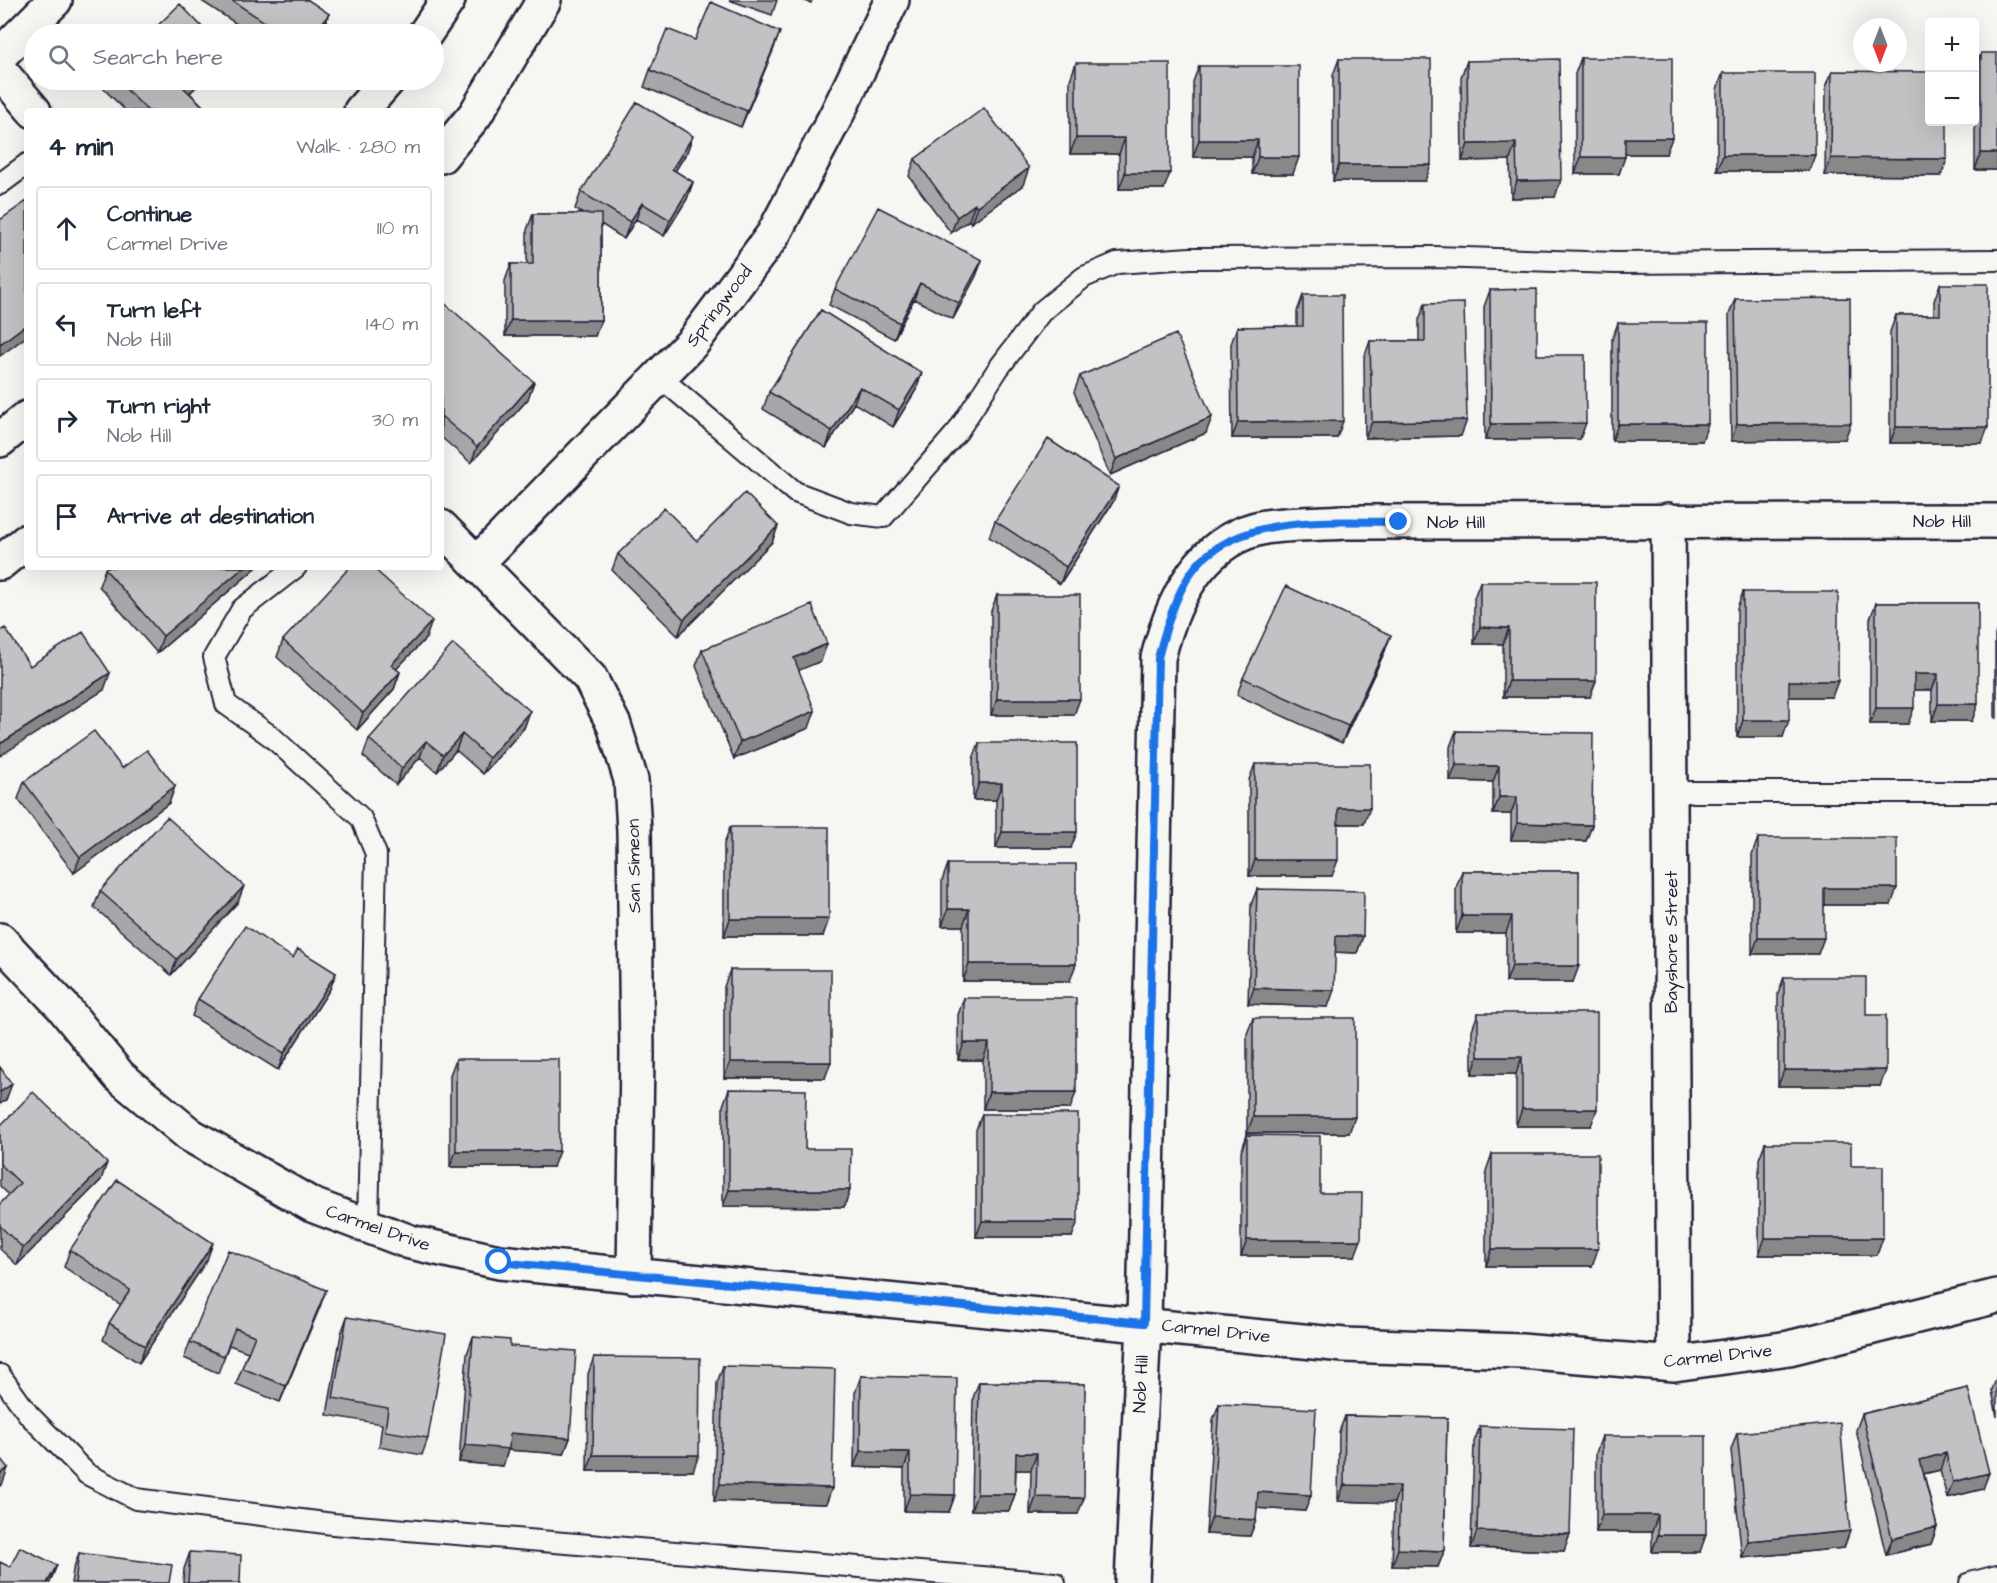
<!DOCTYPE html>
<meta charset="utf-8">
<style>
:root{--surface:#fff;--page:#f2f2f3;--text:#1f2937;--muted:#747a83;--line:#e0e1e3}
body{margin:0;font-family:"Architects Daughter",sans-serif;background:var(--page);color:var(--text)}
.controls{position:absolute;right:18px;top:18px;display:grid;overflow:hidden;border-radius:6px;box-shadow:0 6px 24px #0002}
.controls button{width:54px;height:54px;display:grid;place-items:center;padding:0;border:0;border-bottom:2px solid var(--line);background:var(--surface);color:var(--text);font:30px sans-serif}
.compass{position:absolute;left:1853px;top:18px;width:54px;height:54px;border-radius:50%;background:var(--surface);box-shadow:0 6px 24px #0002;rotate:180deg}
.stop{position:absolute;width:18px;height:18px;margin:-14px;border:4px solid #1a73e8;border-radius:50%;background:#fff}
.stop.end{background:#1a73e8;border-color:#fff;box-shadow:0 2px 6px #0008}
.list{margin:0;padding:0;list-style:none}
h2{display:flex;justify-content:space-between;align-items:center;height:78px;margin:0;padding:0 24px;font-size:26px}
h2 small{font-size:20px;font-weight:400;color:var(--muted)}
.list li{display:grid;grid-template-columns:39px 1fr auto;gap:18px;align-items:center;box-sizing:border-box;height:84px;margin:0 12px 12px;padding:0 12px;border:2px solid var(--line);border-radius:6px}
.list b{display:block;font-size:22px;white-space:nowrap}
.list p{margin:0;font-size:20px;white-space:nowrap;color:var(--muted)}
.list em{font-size:20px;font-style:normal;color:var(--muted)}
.icon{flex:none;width:33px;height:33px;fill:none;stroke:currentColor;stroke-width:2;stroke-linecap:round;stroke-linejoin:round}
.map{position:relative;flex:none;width:1997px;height:1583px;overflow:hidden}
.search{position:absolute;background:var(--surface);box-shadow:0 6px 24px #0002;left:24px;top:24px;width:420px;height:66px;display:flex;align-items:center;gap:15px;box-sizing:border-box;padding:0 21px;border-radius:33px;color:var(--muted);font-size:22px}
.panel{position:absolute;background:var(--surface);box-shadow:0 6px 24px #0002;left:24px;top:108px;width:420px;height:462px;border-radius:6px}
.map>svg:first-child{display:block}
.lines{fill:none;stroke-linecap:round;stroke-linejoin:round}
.service-casing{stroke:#22223b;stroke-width:24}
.minor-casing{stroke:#22223b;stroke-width:38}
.secondary-casing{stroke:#22223b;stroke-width:38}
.service{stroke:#f6f6f2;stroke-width:20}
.minor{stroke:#f6f6f2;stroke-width:33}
.secondary{stroke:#f6f6f2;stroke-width:33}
.wall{fill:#a7a7a9;stroke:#22223b;stroke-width:1.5}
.shaded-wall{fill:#888889;stroke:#22223b;stroke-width:1.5}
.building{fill:#c2c2c4;stroke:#22223b;stroke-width:1.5}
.route{stroke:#1a73e8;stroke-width:8}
.labels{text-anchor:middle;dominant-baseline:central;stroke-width:4.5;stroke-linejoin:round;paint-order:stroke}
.street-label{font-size:18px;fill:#22223b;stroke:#f6f6f2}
</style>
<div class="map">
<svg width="1997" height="1583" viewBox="0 0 1997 1583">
<rect width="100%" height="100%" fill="#f6f6f2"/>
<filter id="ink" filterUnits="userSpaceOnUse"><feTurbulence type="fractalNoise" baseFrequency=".0167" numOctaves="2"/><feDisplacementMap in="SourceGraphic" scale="12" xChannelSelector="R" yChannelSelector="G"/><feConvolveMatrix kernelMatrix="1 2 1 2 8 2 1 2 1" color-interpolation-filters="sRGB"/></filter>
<g filter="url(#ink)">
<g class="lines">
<defs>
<path id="service" d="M0,184l27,-20
M660,377l135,115 56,21 32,4 75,-86 40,-62 44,-58 42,-34 33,-14 73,-5 245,-1 180,6 382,-3
M296,567l-54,42 -28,48 12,47 46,33 89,81 15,36 -8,372
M1670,792h327
M0,1375l29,40 58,59 49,25 197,25 722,59
M1970,1583l27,-7"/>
<path id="minor" d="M0,55l55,-55
M0,71l34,40
M1668,520l6,844
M441,527l149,151 24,47 17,55 3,51 3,222 -3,223
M478,562l215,-220 80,-107 64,-121 55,-114
M0,940l63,67 56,69 71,59 122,70 98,37 89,20 845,83 177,6 153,13 115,-16 208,-52
M1132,1583l12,-260 14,-665c14,-57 42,-119 107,-131 25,-4 53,-3 79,-5l653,-1"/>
<path id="secondary" d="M425,34l23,-34
M361,111l27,-31
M441,156l34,-41 69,-115
M0,440l27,-22
M0,563l27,-22"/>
</defs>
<use href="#service" class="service-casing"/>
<use href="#minor" class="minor-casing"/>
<use href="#secondary" class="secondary-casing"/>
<use href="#service" class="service"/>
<use href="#minor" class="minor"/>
<use href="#secondary" class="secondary"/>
</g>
<path class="wall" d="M200,0h108l21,14 -6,16 -3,4h-68z
M729,0h48l-5,15z
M802,0h10l-1,3z
M695,40l79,8 -33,79 -97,-40 6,-17z
M1981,53l16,117h-22v-100z
M1581,58l85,96h-41l-6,20h-44v-100z
M1339,59l86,122h-92v-106z
M1467,61l88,136 -44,1 -1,-38 -48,1 -1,-84z
M1076,63l88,126h-45v-35h-49v-74z
M1199,66l94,108h-41v-17h-59v-75z
M1832,71l115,88 -6,17 -116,-1 1,-88z
M1723,73l86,98h-92v-82z
M107,80h96l-13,13 18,18h-82l-22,-22z
M687,152l-12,19 18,11 -6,17 -23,37 -28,-17 -12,20 -23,-15v96l-6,16h-90v-55l6,-17h16v-34l6,-16h50l-8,-5 6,-17z
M915,159l108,26 -52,38 -2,-3 -18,13 -42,-57z
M982,260l-6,16 -23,43 -39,-20 -20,40 -65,-34 6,-16z
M1940,284l42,159h-92v-111l6,-17h38v-14z
M1490,290l47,65 43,84 -95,1 -1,-133z
M1303,295l34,143h-105l-1,-94 6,-17 60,-1v-14z
M1735,299l110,140 -114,2 -2,-126z
M441,300l87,99 -57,64 -30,-26z
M1425,304l36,132 -96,2 -1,-80 6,-17h49v-21z
M821,310l95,80 -23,37 -39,-24 -28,45 -63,-39 6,-17z
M1618,323l84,118h-90v-102z
M1080,376l126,57 -96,42 -36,-83z
M1113,502l-53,82 -71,-47 6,-16z
M778,526l-6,16 -94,94 -66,-66 6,-16 79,-13z
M107,567h150l-100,86 -58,-67 6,-17z
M1480,582l110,115h-87v-53h-29v-46z
M1743,592l89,105h-43l-6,40h-46v-129z
M997,595l77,120h-83v-104z
M1876,603h102l-6,118h-40v-31h-18l-6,34h-38v-105z
M1997,629v89h-2v-83z
M426,638l-30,31 4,3 -6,17 -37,41 -80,-73 6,-17z
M702,650l119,11 -23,9 11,58 -75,31 -38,-93z
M1385,651l-43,92 -105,-48 6,-17z
M530,711l-6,17 -41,46 -27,-24 -19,22 -17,-15 -24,28 -33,-29 6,-17z
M1456,731l136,94 -6,16 -75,-1v-26h-18v-32l-43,-1v-34z
M979,743l92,105h-75v-48h-23v-41z
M1255,764l109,60h-26l-6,52h-83v-96z
M122,768l53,18 -6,17 -95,70 -56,-74 6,-17z
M730,827l93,109h-99v-92z
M1758,838l133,67h-67l-6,49h-66v-99z
M948,864l122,117h-107v-55h-21v-45z
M1462,871h117l-6,111h-67v-49h-50v-45z
M1257,889l106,47 -6,17 -22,-1 -7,55 -80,-3 3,-99z
M100,891l138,11 -67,73 -77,-68z
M293,958l43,15 -6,16 -52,81 -86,-54 6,-17z
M730,970l95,108h-101v-91z
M1784,977l82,38 14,71h-102v-92z
M964,998l106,111h-87v-49h-25v-45z
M1478,1013l113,113h-75v-52h-44v-44z
M1253,1018l96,115h-102v-99z
M456,1059l97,108h-103v-92z
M729,1089l121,101 -6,17 -121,-1v-100z
M982,1114l90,123h-96v-107z
M0,1126l101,54 -84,85 -17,-16v-45l9,-9 -9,-9z
M1247,1135l108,121h-114v-104z
M1765,1143l86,23 26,89h-118v-96z
M1492,1154l100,112h-106v-95z
M70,1250l137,10 -68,103 -36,-23 6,-17 12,-18 -57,-38z
M326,1290l-46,112 -44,-18 12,-32 -19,-7 -11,28 -34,-15 6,-16z
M347,1317l81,121 -6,17 -43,-8 3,-23 -55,-9 14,-81z
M473,1337l37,9 60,92 -6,16 -56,-4 -5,16 -44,-4 8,-108z
M594,1357l99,114h-106l1,-97z
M723,1366l109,122 -6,16 -112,-3 3,-118z
M861,1376l94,119 -6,17 -45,-1v-42l-50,-2 1,-74z
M1997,1376v41l-5,-27z
M979,1382l106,2 -7,130h-48l1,-44h-15l-1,24 -6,17 -38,-1 2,-112z
M1968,1388l15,101 -36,9 -7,-28 -16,4 13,53 -6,17 -45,11 -30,-125 6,-16z
M1219,1404l92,91 -6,16 -48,-3 -1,12 -6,16 -44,-2 7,-114z
M1345,1416l102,2 -3,133 -6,16 -46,-1 2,-63 -56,-2 1,-69z
M1480,1426l90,108 -6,17 -93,-3 3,-106z
M1737,1433l107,115 -102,10 -11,-108z
M1602,1436l98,116h-48v-20h-56v-79z
M190,1552l50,31h-57l1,-14z
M79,1553l90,30h-98l2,-13z"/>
<path class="shaded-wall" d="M329,14l-6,16 -3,4h-6z
M780,32l-6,16 -33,79 6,-16z
M193,80h10l-25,24 6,-16z
M693,136l-6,16 -21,34 6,-17z
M1076,138h49l-6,16h-49z
M1625,138h47l-6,16h-47z
M1199,140h59l-6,17h-59z
M1516,143l-6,17 -48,1 6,-17z
M1981,153h16v17h-22z
M1723,155h92l-6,16h-92z
M1258,157h41l-6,17h-41z
M1581,157h44l-6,17h-44z
M1831,158l116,1 -6,17 -116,-1z
M1339,165h92l-6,16h-92z
M1029,168l-6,17 -52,38 6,-17z
M1125,173h45l-6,16h-45z
M1561,180l-6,17 -44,1 6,-17z
M693,182l-6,17 -23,37 6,-16z
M642,203l-6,16 -12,20 6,-17z
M975,204l-6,16 -18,13 6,-16z
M982,260l-6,16 -23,43 6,-16z
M920,283l-6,16 -20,40 6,-16z
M511,320h90l-6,16h-90z
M27,324v12l-27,20v-12z
M922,373l-6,17 -23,37 6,-17z
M534,382l-6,17 -57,64 6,-16z
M860,387l-6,16 -28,45 6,-17z
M1212,417l-6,16 -96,42 6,-16z
M1467,420l-6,16 -96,2 7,-16z
M1343,421l-6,17h-105l6,-16z
M1586,423l-6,16 -95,1 6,-16z
M1851,423l-6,16 -114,2 6,-17z
M1618,424h90l-6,17h-90z
M1896,427h92l-6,16h-92z
M1119,486l-6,16 -53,82 6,-17z
M778,526l-6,16 -94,94 6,-17z
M244,567h13l-100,86 6,-17z
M432,621l-6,17 -41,43 6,-16z
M1480,627l29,1 -6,16h-29z
M1391,635l-6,16 -43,92 6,-17z
M827,644l-6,17 -33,14 6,-17z
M400,672l-6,17 -37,41 6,-17z
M110,673l-6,17 -104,66v-12z
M1914,674h24l-6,16h-24z
M1509,681h87l-6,16h-87z
M1789,681h49l-6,16h-49z
M997,699h83l-6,16h-83z
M1938,704h40l-6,17h-40z
M1876,708h38l-6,16h-38z
M530,711l-6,17 -41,46 6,-16z
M815,711l-6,17 -75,31 6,-17z
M1743,720h46l-6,17h-46z
M462,734l-6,16 -19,22 6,-17z
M426,741l-6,16 -24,28 6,-17z
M1456,765l43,1 -6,16 -43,-1z
M979,783h23l-6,17h-23z
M175,786l-6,17 -95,70 6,-16z
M1499,797h18l-6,17h-18z
M1338,808h32l-6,16h-32z
M1517,823l75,2 -6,16 -75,-1z
M1002,832h75l-6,16h-75z
M1255,860h83l-6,16h-83z
M244,886l-6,16 -67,73 6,-16z
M1824,888h73l-6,17h-73z
M948,909h21l-6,17h-21z
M1462,916h50l-6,17h-50z
M730,919h99l-6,17h-99z
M1336,936h27l-6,17 -27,-1z
M1758,938h66l-6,16h-66z
M969,964h107l-6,17h-107z
M1512,966h67l-6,16h-67z
M336,973l-6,16 -52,81 6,-17z
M1254,988l80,2 -6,17 -80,-3z
M964,1043h25l-6,17h-25z
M1478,1057h44l-6,17h-44z
M730,1062h101l-6,16h-101z
M1784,1070h102l-6,16h-102z
M12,1084l-6,16 -6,4v-12z
M989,1092h87l-6,17h-87z
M1522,1109h75l-6,17h-75z
M1253,1117h102l-6,16h-102z
M456,1151h103l-6,16h-103z
M107,1163l-6,17 -84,85 6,-17z
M729,1190h121l-6,17 -121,-1z
M982,1221h96l-6,16h-96z
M1765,1238h118l-6,17h-118z
M1247,1240h114l-6,16h-114z
M213,1243l-6,17 -68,103 6,-17z
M1492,1249h106l-6,17h-106z
M326,1290l-6,17 -40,95 6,-16z
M510,1433l60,5 -6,16 -56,-4 -5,16 -44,-4 6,-17z
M860,1451l50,1 -6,17 -50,-2z
M1016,1453h21l-6,17h-21z
M1946,1453l-6,17 -26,6 6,-16z
M593,1455h106l-6,16h-106z
M8,1468l-6,17 -2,1v-12z
M1989,1473l-6,16 -36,9 6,-16z
M720,1484l112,4 -6,16 -112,-3z
M1344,1485l56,1 -6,17 -56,-2z
M1258,1492l53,3 -6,16 -53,-3z
M910,1494l45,1 -6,17 -45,-1z
M977,1494h38l-6,17 -38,-1z
M1036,1497l48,1 -6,16h-48z
M1602,1515h56l-6,17h-56z
M1212,1517l44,3 -6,16 -44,-2z
M1937,1527l-6,17 -45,11 6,-16z
M1477,1531l93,3 -6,17 -93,-3z
M1850,1531l-6,17 -102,10 6,-17z
M1658,1535h48l-6,17h-48z
M1398,1549l46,2 -6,16 -46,-1z
M57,1565l-7,18h-3z"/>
<path class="building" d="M231,0h77l21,14 -15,20h-31z
M711,2l69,30 -33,79 -97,-41 17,-41 28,11z
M180,4l29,30h-60z
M1981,53h16v100h-16z
M1581,58h91v80h-47v19h-44z
M1339,59h92v106h-92z
M1559,59l2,121 -44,1 -1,-38 -48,1 -1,-83z
M1076,63h94v110h-45v-35h-49z
M1199,66h100v91h-41v-17h-59z
M1832,71l97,1v50h18v37l-116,-1z
M1723,73h92v82h-92z
M117,80h76l-9,8 24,23h-60z
M637,102l56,34 -21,33 21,13 -23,38 -28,-17 -12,19 -49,-30z
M984,108l45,60 -52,38 -2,-2 -18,13 -42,-58z
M27,201v123l-27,20v-124z
M878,207l104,53 -23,43 -39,-20 -20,40 -65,-34z
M533,214h68v106h-90v-56h22z
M1940,284h48v143h-92v-112h44z
M1537,289v66h48l1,68 -95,1 -1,-134z
M1303,295h39l1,126 -105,1 -1,-95 66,-1z
M1850,298l1,125 -114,1 -2,-125z
M441,300l93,82 -57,65 -36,-31z
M1464,303l3,117 -95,2 -2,-81h55v-37z
M821,310l101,63 -23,37 -39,-23 -28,44 -63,-39z
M1618,323h90v101h-90z
M1176,334l36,83 -96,42 -36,-83z
M1048,439l71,47 -53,81 -71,-46z
M745,493l33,33 -94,93 -66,-65 46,-46 33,33z
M107,567h137l-81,69 -58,-67z
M350,567h22l60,54 -41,44 9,7 -37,41 -80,-73z
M1480,582h116v99h-87v-53l-29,-1z
M1286,586l105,49 -43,91 -105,-48z
M1743,592h95v89h-49v39h-46z
M997,595h83v104h-83z
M1876,603h102v101h-40v-30h-24v34h-38z
M812,605l15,39 -33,14 21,53 -75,31 -38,-92z
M5,628l25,38 53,-34 27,41 -110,71v-113z
M453,644l77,67 -41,47 -27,-24 -19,21 -17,-14 -24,27 -33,-29z
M94,731l28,37 25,-18 28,36 -95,71 -56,-75z
M1456,731l137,2 -1,92 -75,-2v-26h-18v-31l-43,-1z
M979,743h98v89h-75v-49h-23z
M1255,764h115v44h-32v52h-83z
M167,817l77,69 -67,73 -77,-68z
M730,827h99v92h-99z
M1758,838h139v50h-73v50h-66z
M948,864h128v100h-107v-55h-21z
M1462,871h117v95h-67v-50h-50z
M1257,889l107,2 -1,45h-27l-2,54 -80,-2z
M245,926l48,32 5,-9 38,24 -52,80 -86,-54z
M730,970h101v92h-101z
M1784,977h82v38h20v55h-102z
M964,998h112v94h-87v-49h-25z
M1478,1013h119v96h-75v-52h-44z
M1253,1018h102v99h-102z
M456,1059h103v92h-103z
M0,1067l12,17 -12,8z
M729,1089l77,1 -1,59h46l-1,41h-121z
M33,1092l74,71 -84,85 -23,-22v-22l20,-21 -20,-19v-38z
M982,1114h96v107h-96z
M1247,1135l73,1v57h42l-1,47h-114z
M1765,1143h86v23h32v72h-118z
M1492,1154h106v95h-106z
M117,1180l96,63 -68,103 -36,-23 21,-33 -60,-40z
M228,1250l98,40 -40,96 -44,-18 13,-32 -20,-8 -11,28 -34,-14z
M347,1317l99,17 -18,104 -43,-7 3,-23 -55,-10z
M473,1337l37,3v6l66,5 -6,87 -60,-5 -1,16 -44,-4z
M594,1357l106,1 -1,97h-106z
M723,1366l112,3 -3,119 -112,-4z
M861,1376l96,2 -2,117 -45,-1v-42l-50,-1z
M979,1382l106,2 -1,114 -48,-1 1,-44h-21l-1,41h-38z
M1968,1388l21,85 -36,9 -7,-29 -26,7 17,67 -45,12 -30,-125z
M1219,1404l97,5 -5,86 -53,-3 -2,28 -44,-3z
M1345,1416l102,2 -3,133 -46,-2 2,-63 -56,-1z
M1840,1423l10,108 -102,10 -11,-108z
M1480,1426l93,3 -3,105 -93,-3z
M1602,1436h104v99h-48v-20h-56z
M0,1458l8,10 -8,6z
M20,1547l37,18 -10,18h-47v-21l10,5z
M190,1552l51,3 -1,28h-52z
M79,1553l93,12 -3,18h-94z"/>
</g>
<g class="lines" filter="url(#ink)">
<path class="route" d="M499,1262l645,61 14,-665c7,-28 19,-69 38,-92 46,-53 140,-44 203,-44"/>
</g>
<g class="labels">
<g class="street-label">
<text transform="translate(719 306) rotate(-53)">Springwood</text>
<text x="1942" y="521">Nob Hill</text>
<text x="1456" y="522">Nob Hill</text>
<text transform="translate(634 866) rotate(-91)">San Simeon</text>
<text transform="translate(1671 942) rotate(-90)">Bayshore Street</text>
<text transform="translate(378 1228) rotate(19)">Carmel Drive</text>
<text transform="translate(1216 1331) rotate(6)">Carmel Drive</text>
<text transform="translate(1718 1356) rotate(-6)">Carmel Drive</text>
<text transform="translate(1141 1384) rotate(-87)">Nob Hill</text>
</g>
</g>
</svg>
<div class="controls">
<button>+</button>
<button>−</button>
</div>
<svg class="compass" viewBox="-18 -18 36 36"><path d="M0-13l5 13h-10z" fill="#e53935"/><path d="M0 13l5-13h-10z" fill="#747a83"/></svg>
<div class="stop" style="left:499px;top:1262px"></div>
<div class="stop end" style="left:1399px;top:522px"></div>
<div class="search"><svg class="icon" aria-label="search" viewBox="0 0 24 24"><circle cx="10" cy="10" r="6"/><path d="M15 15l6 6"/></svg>Search here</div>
<section class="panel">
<h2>4 min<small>Walk · 280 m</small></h2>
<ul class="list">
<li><svg class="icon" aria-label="ahead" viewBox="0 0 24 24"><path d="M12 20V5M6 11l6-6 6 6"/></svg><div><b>Continue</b><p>Carmel Drive</p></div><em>110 m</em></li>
<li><svg class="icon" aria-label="left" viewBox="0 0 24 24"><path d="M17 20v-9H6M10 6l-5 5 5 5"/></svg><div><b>Turn left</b><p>Nob Hill</p></div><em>140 m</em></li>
<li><svg class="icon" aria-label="right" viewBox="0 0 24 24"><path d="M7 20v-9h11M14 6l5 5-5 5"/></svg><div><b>Turn right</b><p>Nob Hill</p></div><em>30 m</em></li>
<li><svg class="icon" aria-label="arrive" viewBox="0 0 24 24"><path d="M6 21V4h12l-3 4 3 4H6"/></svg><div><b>Arrive at destination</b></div></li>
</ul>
</section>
</div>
